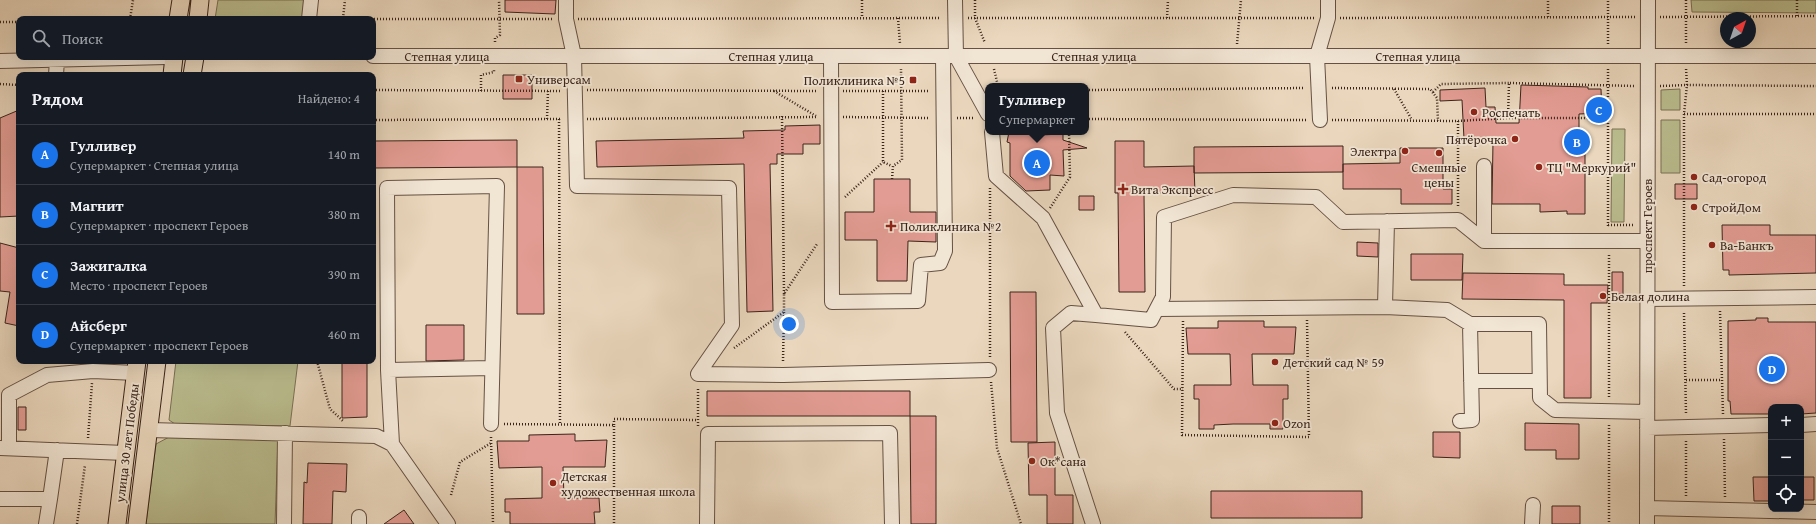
<!DOCTYPE html>
<html lang="ru">
<meta charset="utf-8">
<style>
:root{--surface:#171b24;--page:#20242c;--text:#f1f3f6;--muted:#9ea1a6;--line:#363941;--accent:#1a73e8}
body{margin:0;font-family:"Gentium Book Plus",serif;background:var(--page);color:var(--text)}
.controls{position:absolute;right:12px;bottom:12px;display:grid;overflow:hidden;border-radius:8px;box-shadow:0 4px 16px #0002}
.controls button{width:36px;height:36px;display:grid;place-items:center;padding:0;border:0;border-bottom:1px solid var(--line);background:var(--surface);color:var(--text);font:20px sans-serif}
.compass{position:absolute;left:1720px;top:12px;width:36px;height:36px;border-radius:50%;background:var(--surface);box-shadow:0 4px 16px #0002;rotate:40deg}
.you{position:absolute;left:789px;top:324px;width:14px;height:14px;margin:-10px;border:3px solid #fff;border-radius:50%;background:#1a73e8;box-shadow:0 0 0 6px #1a73e833}
.badge{display:grid;place-items:center;width:26px;height:26px;border-radius:50%;background:var(--accent);color:#fff;font-size:13px;font-weight:700}
.pin{position:absolute;translate:-50% -50%;border:2px solid #fff;box-shadow:0 1px 4px #0006}
.popup{position:absolute;left:985px;top:83px;width:104px;height:52px;box-sizing:border-box;display:grid;place-content:center;border-radius:8px;background:var(--surface);filter:drop-shadow(0 1px 3px #0005);font-size:13px;white-space:nowrap;color:var(--muted)}
.popup b{font-size:15px;color:var(--text)}
.popup::after{content:'';position:absolute;left:50%;top:100%;margin-left:-8px;border:8px solid transparent;border-top-color:var(--surface)}
.list{margin:0;padding:0;list-style:none}
h2{display:flex;justify-content:space-between;align-items:center;height:52px;margin:0;padding:0 16px;font-size:17px}
h2 small{font-size:13px;font-weight:400;color:var(--muted)}
.list li{display:grid;grid-template-columns:26px 1fr auto;gap:12px;align-items:center;box-sizing:border-box;height:60px;padding:0 16px;border-top:1px solid var(--line)}
.list b{display:block;font-size:15px;white-space:nowrap}
.list p{margin:0;font-size:13px;white-space:nowrap;color:var(--muted)}
.list em{font-size:13px;font-style:normal;color:var(--muted)}
.icon{flex:none;width:22px;height:22px;fill:none;stroke:currentColor;stroke-width:2;stroke-linecap:round;stroke-linejoin:round}
.map{position:relative;flex:none;width:1816px;height:524px;overflow:hidden}
.search{position:absolute;background:var(--surface);box-shadow:0 4px 16px #0002;left:16px;top:16px;width:360px;height:44px;display:flex;align-items:center;gap:10px;box-sizing:border-box;padding:0 14px;border-radius:8px;color:var(--muted);font-size:15px}
.panel{position:absolute;background:var(--surface);box-shadow:0 4px 16px #0002;left:16px;top:72px;width:360px;height:292px;border-radius:8px}
.map>svg:first-child{display:block}
.green{fill:#babd8f;stroke:#7a7055}
.building{fill:#e39c93;stroke:#3a241b}
.lines{fill:none;stroke-linecap:round;stroke-linejoin:round}
.minor-casing{stroke:#665144;stroke-width:16}
.major-casing{stroke:#3a241b;stroke-width:19}
.path{stroke:#3a241b;stroke-width:2.5;stroke-dasharray:1 2;stroke-linecap:butt}
.minor{stroke:#f1e5d4;stroke-width:14}
.major{stroke:#ead7bd;stroke-width:17}
.poi-dot{fill:#8f2418;stroke:#f1e5d4;stroke-width:1.5}
.labels{text-anchor:middle;dominant-baseline:central;stroke-width:3.5;stroke-linejoin:round;paint-order:stroke}
.street-label{font-size:13px;fill:#3a241b;stroke:#f1e5d4}
.poi-label{font-size:13px;fill:#3a241b;stroke:#f1e5d4;text-anchor:start}
</style>
<div class="map">
<svg width="1816" height="524" viewBox="0 0 1816 524">
<rect width="100%" height="100%" fill="#ead7bd"/>
<filter id="stains"><feTurbulence type="fractalNoise" baseFrequency=".005" numOctaves="4"/><feColorMatrix values="0 0 0 0 .2 0 0 0 0 .09 0 0 0 0 .02 0 0 0 .5 -.17"/></filter>
<radialGradient id="worn" r=".72"><stop offset=".6" stop-color="#630" stop-opacity="0"/><stop offset="1" stop-color="#630" stop-opacity=".3"/></radialGradient>
<path class="green" d="M218,0h87l-3,19h-87z
M1691,0h125v13l-124,-1z
M1680,89v21h-19v-20z
M1661,120h19v53h-19z
M1612,129h13l-1,93h-13z
M176,361h122l-8,65 -115,-2 -6,-4z
M171,436l107,3 -3,85h-129l10,-80z"/>
<path class="building" d="M505,0h51l-1,14 -50,-2z
M503,75h29v24h-29z
M1521,85l67,2v2h13l1,24 -23,1v29h6v71h-18v-3l-27,1v-8h-48l1,-63 -29,-2 -2,-39 -22,1v-11l45,-2 1,19h9l1,16h23z
M19,110v106l-19,1v-99z
M820,125v19h-17v10h-26v10h-7l3,147 -26,1 -3,-148 -147,3 -1,-26 148,-3 -1,-7 42,-1v-4z
M1009,132h18l13,3 23,-1v6l24,8 -24,2 1,26 -14,-1v15l-24,1 -16,-15v-33l-3,-1z
M517,140v27l-144,1v-27z
M1115,141h29v26l50,-1 1,27h-51l1,99h-26l-1,-99h-3z
M1343,146v26l-149,1v-26z
M1400,148h43v41h9v15h-51v-15h-58v-25l57,-1z
M517,167h26l1,147h-27z
M874,179h36v33h26v30l-28,-1 -1,40h-30v-41h-32v-28h29z
M1675,184h22v15h-22z
M1079,196h15v14h-15z
M1722,225h48v10h46v38l-87,2v-5h-6z
M1357,242l21,1v14l-21,-1z
M0,243l19,5v78l-14,-3 5,-31 -10,-1z
M1411,254h52l-1,26h-51z
M1612,272h11v22h-11z
M1463,273l101,1v11h44l-1,18h-16v95h-27v-98l-102,-1z
M1010,292h26l1,150h-26z
M1756,318h12v4h48v91l-15,1v-7h-30v7h-40l-1,-13h-2v-80l28,-1z
M1218,321h46v6h32l-2,27h-42l1,31h35v14h-5v30h-13v-5h-37l-19,1v4h-15v-30h-5v-14h37l-1,-31h-42l-2,-26h32z
M426,325h38v35l-38,1z
M342,361h25v56l-25,1z
M707,391h203v25h-203z
M18,407h8v23h-8z
M910,416h26v108h-25z
M1525,423l54,1v35h-23v-9h-31z
M1433,432h27v26l-27,-1z
M575,434v7l32,-1 -2,27h-42l1,31h35l1,14h-6l1,12h-85v-12h-5v-13l37,-1v-31l-43,1 -2,-27h32v-6z
M1055,442v53h18v29h-26v-29h-18l-1,-52z
M308,463l39,1 -1,28 -13,-1 -1,33h-29l1,-42 3,1z
M1753,477h18v24h-17z
M1801,477h13v23h-13z
M1211,491h151v27h-151z
M1552,506h28v18h-28z
M404,510l10,14h-30z"/>
<g class="lines">
<defs>
<path id="minor" d="M566,0v19l8,37 3,130 152,2 3,137 -34,49
M955,0l1,56 32,58
M309,19l2,-19
M373,56h1443
M831,56l1,246 86,-1 3,-36 19,-2 5,-12 -2,-195
M0,61l167,-4
M56,75l1,-15
M1320,120l-3,-64 11,-38v-18
M992,132l4,44 47,42 53,97 55,5 12,-23 1,-80 69,-22 83,2 27,25 115,-2 26,21h163
M1387,221l-2,86 62,3 23,14 2,96 -12,1
M1484,241v-75
M1647,299l169,-2
M1157,309l228,-2
M1470,324h69l1,74 15,12 92,2
M388,370l104,-2
M698,374l85,1 206,-5
M1471,381h68
M1801,425l15,-1
M1647,428l124,-3
M149,430l227,6 16,8 56,80
M392,444l-4,-74 -1,-182 110,-2 -6,238
M0,448l125,5
M9,448v-53l38,-20 46,-4 42,2
M0,499h50l7,-49
M1647,508l169,4
M46,524l4,-25
M284,524l1,-91
M359,524v-7
M707,524l1,-90 182,-1 2,91
M1093,524l-36,-111 -4,-85 18,-15 25,2
M1532,524l1,-19
M1647,524l1,-524"/>
<path id="major" d="M178,19l3,-19
M198,19l2,-19
M172,75l2,-18
M192,75l3,-18
M117,524l20,-163
M137,524l20,-163"/>
</defs>
<use href="#minor" class="minor-casing"/>
<use href="#major" class="major-casing"/>
<path class="path" d="M862,0v18
M975,0v18l10,25
M1686,0v43
M1797,16v-16
M1548,17v-17
M1660,17l156,-1
M343,18l2,-18
M898,18l2,26
M968,18h347
M1167,18l1,-18
M1340,18l295,-1
M130,19l3,-19
M332,19h221
M578,19l363,-1
M0,22h19
M495,42v-4l5,-3 -1,-35
M1237,44l4,-44
M1608,44v-44
M994,69l4,17
M1608,69v159
M0,84l19,1
M1660,86l27,-1 -1,-17
M1332,88l98,1 7,9 1,23
M1394,89l18,31
M373,90l189,1
M587,90l231,1
M1086,90l219,-2
M481,91v-16l13,-3v-3
M774,91l42,25
M843,91h87
M883,91v71l9,4
M1433,92l8,-8 68,-1
M1684,114h132
M782,116l2,178
M843,117l87,1
M957,118h17
M1508,118l1,-35 126,3
M547,119l1,-28
M559,119l1,306
M587,119l231,-2
M1086,119l221,1
M373,120l189,-1
M1332,120l126,1 50,-3h99
M1458,121v86
M892,179l1,-13 9,-6 -1,-91
M845,197l38,-35
M1050,208l20,-31 -1,-45
M1608,225h26
M1609,255v143
M1684,286v-172l3,-29 129,1
M1720,311l3,103
M1684,313l2,101
M1183,321l-1,114 127,2 -2,-117
M1125,332l49,57h9
M734,348l50,-36v-18l33,-50
M990,357v-169
M317,361l13,48 13,12
M783,361l1,-49
M1686,380h36
M991,382l6,66 24,76
M504,424l110,1v99
M614,425v-6l84,1
M1609,425v99
M698,426v-39
M491,437l2,87
M88,438l4,-55
M1724,439l1,59
M1686,441v55
M451,495l9,-33 31,-19
M77,524l8,-59"/>
<use href="#minor" class="minor"/>
<use href="#major" class="major"/>
</g>
<g class="poi-dot">
<rect x="515" y="75" width="8" height="8" rx="2"/>
<rect x="909" y="76" width="8" height="8" rx="2"/>
<circle cx="1474" cy="112" r="4"/>
<circle cx="1515" cy="139" r="4"/>
<circle cx="1405" cy="151" r="4"/>
<circle cx="1439" cy="153" r="4"/>
<circle cx="1539" cy="167" r="4"/>
<circle cx="1694" cy="177" r="4"/>
<path d="M1121 183h4v4h4v4h-4v4h-4v-4h-4v-4h4z"/>
<circle cx="1694" cy="207" r="4"/>
<path d="M889 220h4v4h4v4h-4v4h-4v-4h-4v-4h4z"/>
<circle cx="1712" cy="245" r="4"/>
<circle cx="1603" cy="296" r="4"/>
<circle cx="1275" cy="362" r="4"/>
<circle cx="1275" cy="423" r="4"/>
<circle cx="1032" cy="461" r="4"/>
<circle cx="553" cy="483" r="4"/>
</g>
<g class="labels">
<g class="street-label">
<text x="447" y="56">Степная улица</text>
<text x="771" y="56">Степная улица</text>
<text x="1094" y="56">Степная улица</text>
<text x="1418" y="56">Степная улица</text>
<text transform="translate(1647 226) rotate(-90)">проспект Героев</text>
<text transform="translate(127 443) rotate(-83)">улица 30 лет Победы</text>
</g>
<g class="poi-label">
<text x="527" y="79">Универсам</text>
<text x="905" y="80" text-anchor="end">Поликлиника №5</text>
<text x="1482" y="112">Роспечать</text>
<text x="1507" y="139" text-anchor="end">Пятёрочка</text>
<text x="1397" y="151" text-anchor="end">Электра</text>
<text x="1439" y="167" text-anchor="middle">Смешные<tspan x="1439" dy="15">цены</tspan></text>
<text x="1547" y="167">ТЦ "Меркурий"</text>
<text x="1702" y="177">Сад-огород</text>
<text x="1131" y="189">Вита Экспресс</text>
<text x="1702" y="207">СтройДом</text>
<text x="900" y="226">Поликлиника №2</text>
<text x="1720" y="245">Ва-Банкъ</text>
<text x="1611" y="296">Белая долина</text>
<text x="1283" y="362">Детский сад № 59</text>
<text x="1283" y="423">Ozon</text>
<text x="1040" y="461">Ок*сана</text>
<text x="561" y="476">Детская<tspan x="561" dy="15">художественная школа</tspan></text>
</g>
</g>
<rect width="100%" height="100%" filter="url(#stains)"/>
<rect width="100%" height="100%" fill="url(#worn)"/>
</svg>
<div class="controls">
<button>+</button>
<button>−</button>
<button><svg class="icon" aria-label="locate" viewBox="0 0 24 24"><circle cx="12" cy="12" r="6"/><path d="M12 2v4M12 18v4M2 12h4M18 12h4"/></svg></button>
</div>
<svg class="compass" viewBox="-18 -18 36 36"><path d="M0-13l5 13h-10z" fill="#e53935"/><path d="M0 13l5-13h-10z" fill="#9ea1a6"/></svg>
<div class="you"></div>
<div class="pin badge" style="left:1037px;top:163px">A</div>
<div class="popup"><b>Гулливер</b>Супермаркет</div>
<div class="pin badge" style="left:1577px;top:142px">B</div>
<div class="pin badge" style="left:1599px;top:110px">C</div>
<div class="pin badge" style="left:1772px;top:369px">D</div>
<div class="search"><svg class="icon" aria-label="search" viewBox="0 0 24 24"><circle cx="10" cy="10" r="6"/><path d="M15 15l6 6"/></svg>Поиск</div>
<section class="panel">
<h2>Рядом<small>Найдено: 4</small></h2>
<ul class="list">
<li><span class="badge">A</span><div><b>Гулливер</b><p>Супермаркет · Степная улица</p></div><em>140 m</em></li>
<li><span class="badge">B</span><div><b>Магнит</b><p>Супермаркет · проспект Героев</p></div><em>380 m</em></li>
<li><span class="badge">C</span><div><b>Зажигалка</b><p>Место · проспект Героев</p></div><em>390 m</em></li>
<li><span class="badge">D</span><div><b>Айсберг</b><p>Супермаркет · проспект Героев</p></div><em>460 m</em></li>
</ul>
</section>
</div>
